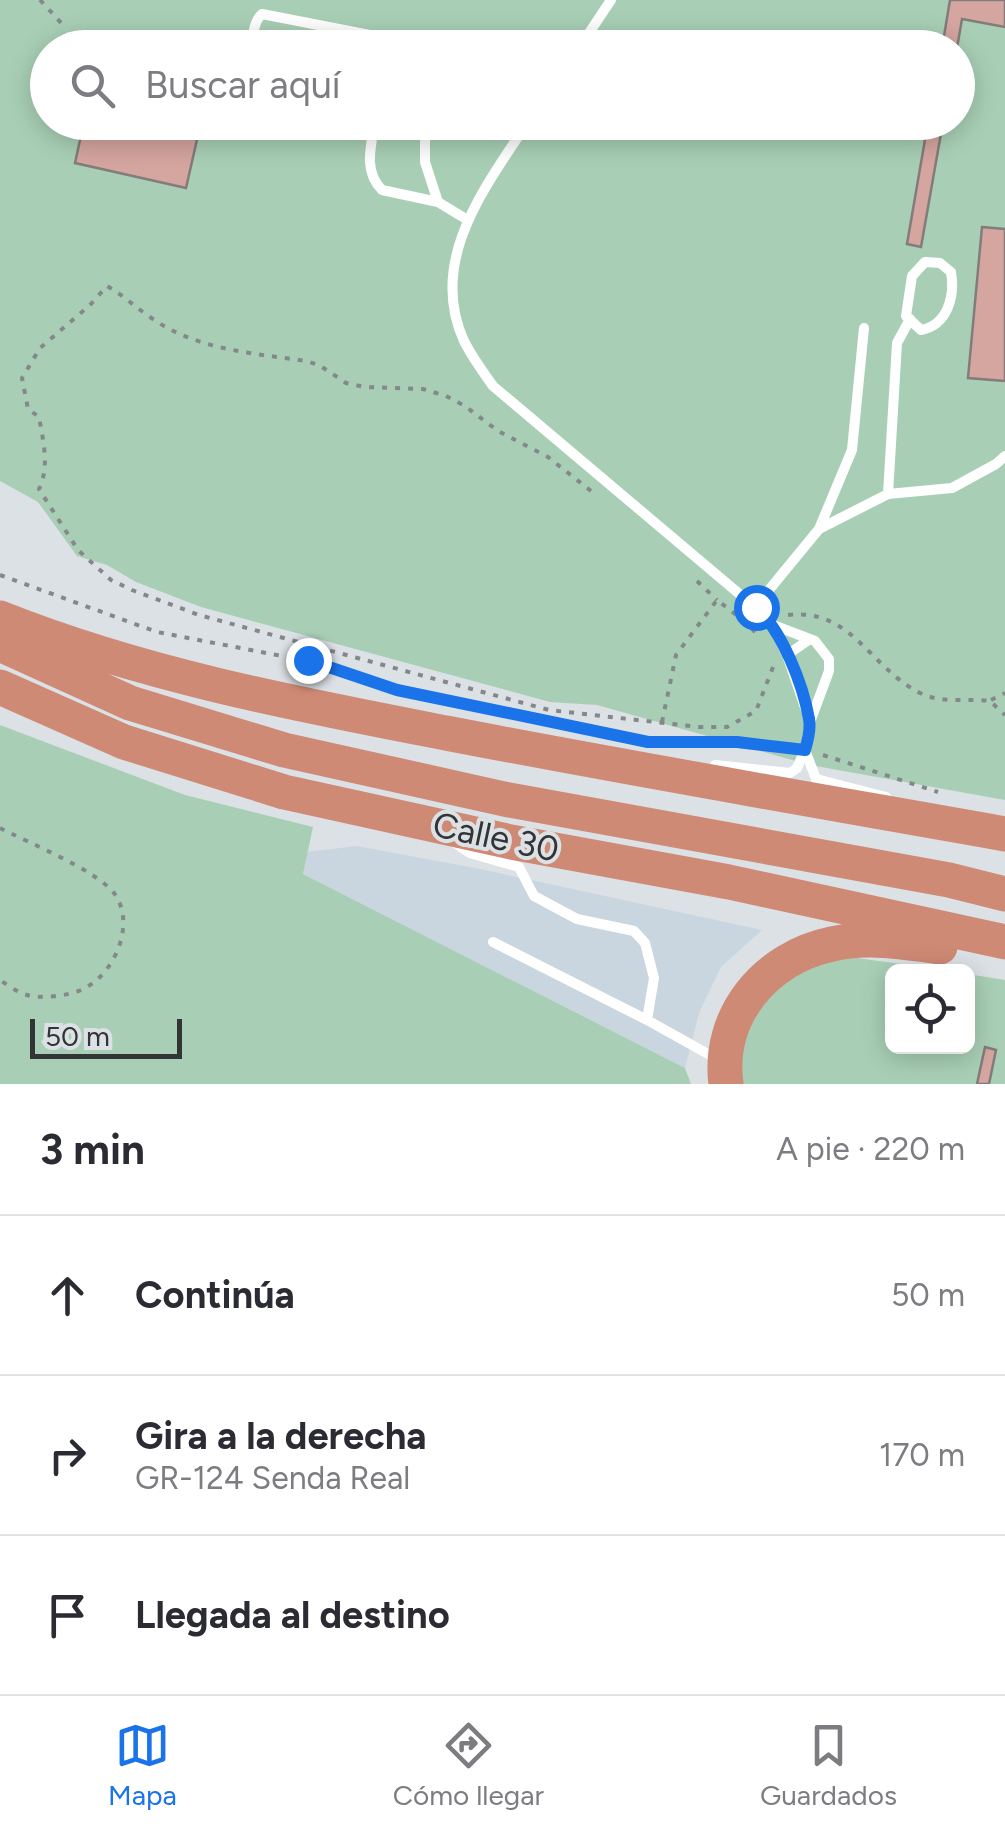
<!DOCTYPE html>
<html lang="es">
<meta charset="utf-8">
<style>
:root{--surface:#fff;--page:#f7f7f7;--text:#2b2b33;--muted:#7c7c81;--line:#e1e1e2;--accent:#1a73e8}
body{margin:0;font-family:Figtree,sans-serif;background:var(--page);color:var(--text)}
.controls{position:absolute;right:30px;bottom:30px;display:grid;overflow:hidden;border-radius:15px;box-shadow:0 5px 25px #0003}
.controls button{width:90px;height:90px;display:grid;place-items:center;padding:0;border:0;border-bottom:2px solid var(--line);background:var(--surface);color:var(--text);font:50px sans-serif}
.scale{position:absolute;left:30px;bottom:25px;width:152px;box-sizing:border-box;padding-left:10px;border:5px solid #323436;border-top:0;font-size:28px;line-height:35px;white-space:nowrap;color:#323436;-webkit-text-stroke:8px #dce1e5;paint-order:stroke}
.stop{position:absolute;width:30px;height:30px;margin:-22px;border:8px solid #1a73e8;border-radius:50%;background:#fff}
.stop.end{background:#1a73e8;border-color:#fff;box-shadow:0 2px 10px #0008}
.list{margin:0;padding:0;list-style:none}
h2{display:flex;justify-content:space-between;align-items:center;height:130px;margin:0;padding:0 40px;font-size:42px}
h2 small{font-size:32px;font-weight:400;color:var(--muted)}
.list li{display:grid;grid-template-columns:65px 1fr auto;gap:30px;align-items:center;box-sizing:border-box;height:160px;padding:0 40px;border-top:2px solid var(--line)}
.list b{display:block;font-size:38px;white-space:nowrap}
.list p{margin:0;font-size:32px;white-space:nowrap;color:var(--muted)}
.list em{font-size:32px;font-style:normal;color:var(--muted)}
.icon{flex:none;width:55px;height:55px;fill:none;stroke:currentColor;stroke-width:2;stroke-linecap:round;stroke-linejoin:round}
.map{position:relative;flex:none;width:1005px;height:1084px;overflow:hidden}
.search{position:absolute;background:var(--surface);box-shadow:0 5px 25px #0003;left:30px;right:30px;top:30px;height:110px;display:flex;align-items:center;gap:25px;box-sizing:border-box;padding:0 35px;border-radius:55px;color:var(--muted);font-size:38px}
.sheet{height:610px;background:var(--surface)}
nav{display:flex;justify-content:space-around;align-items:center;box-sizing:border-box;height:140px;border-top:2px solid var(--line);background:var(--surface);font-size:28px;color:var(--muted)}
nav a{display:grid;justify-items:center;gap:5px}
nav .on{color:var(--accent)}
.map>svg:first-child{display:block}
.built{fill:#cad6df}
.green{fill:#a8cfb5;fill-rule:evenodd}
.building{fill:#d5a59f;stroke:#827c7b;stroke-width:2.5}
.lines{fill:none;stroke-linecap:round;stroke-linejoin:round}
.path{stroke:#85888b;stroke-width:4;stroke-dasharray:5 8;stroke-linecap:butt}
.service{stroke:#fff;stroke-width:10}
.motorway{stroke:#cf8a75;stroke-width:35}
.route{stroke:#1a73e8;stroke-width:12}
.labels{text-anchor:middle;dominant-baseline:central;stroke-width:8;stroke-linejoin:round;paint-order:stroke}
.street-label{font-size:35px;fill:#323436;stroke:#dce1e5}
</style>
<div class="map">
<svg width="1005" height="1084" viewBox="0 0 1005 1084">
<rect width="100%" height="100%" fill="#dce1e5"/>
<path class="built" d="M357,846l123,23 282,61 -41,37 -22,46 -14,55 -382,-194 3,-22z"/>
<path class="green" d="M0,0h1005v800l-195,-35 -213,-60 -47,-3 -349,-95 -65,-25 -29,-17 -30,-9 -39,-54 -38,-21zM48,48h910v74h-910z
M0,725l185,70 128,32 -10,47 382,194 6,16h-691z
M857,958l96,13 -61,1v74h76v-72l37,6v104h-266l4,-51 35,-48 50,-25z"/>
<path class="building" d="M950,0h55v27l-43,-8 -5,29h-15z
M84,122h117l-15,66 -111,-25z
M928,122h15l-22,125 -14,-3z
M982,227l23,2v152l-37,-3z
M985,1047l11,3 -7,34h-12z"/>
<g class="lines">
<path class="path" d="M40,0l24,26
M591,491l-43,-34 -50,-26 -33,-25 -19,-10 -23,-7 -58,-2 -19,-4 -27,-18 -13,-4c-54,-8 -110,-11 -156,-44 -15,-10 -27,-22 -43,-31l-17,19 -50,43 -18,30 6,31 11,8c4,23 11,50 0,72l39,61 33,30 21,10 67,25 350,95 150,17h28l29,-16 19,-49
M0,575l157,57 151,29 89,29 194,40
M697,581l20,19
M788,615c64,-7 81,52 132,78 22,11 47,5 70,8l15,14
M991,700l14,-7
M662,722l14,-67 41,-55 31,24 12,14
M654,742h83l52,6
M823,755l115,37
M0,828c29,15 96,42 114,65 23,31 0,83 -33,97 -14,6 -40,9 -54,5 -9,-2 -19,-10 -27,-15"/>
<path class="service" d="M255,48c-5,-10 0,-28 7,-34l118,23 7,11
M579,48l32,-48
M375,122c-4,24 -12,49 7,68l56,12 28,17
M425,122v40l13,40
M528,122c-42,64 -101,138 -64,219 8,16 19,31 29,45l276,233 18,36 23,67
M925,262l15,1 11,9c4,24 -3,53 -30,58l-15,-14 6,-40z
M888,494l9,-151 13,-24
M819,529l33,-79 12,-122
M755,607l64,-78 69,-35 64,-6 44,-24 9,-8
M787,655l23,-16
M805,750l11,29 70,18
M715,765l75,8 7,-5 8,-18 5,-28 19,-51v-12l-14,-18 -42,-16
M455,843l15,10 49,14 15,29 43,23 57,12 11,12 9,35 -7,42 70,39
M493,942l154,78"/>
<path class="motorway" d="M0,618c143,57 296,86 446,115 186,36 373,68 559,101
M0,644l130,59 154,47 220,49 445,81 56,14
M0,687l124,55 160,50 227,50 218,40 276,60
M726,1084c-9,-68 39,-126 106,-140 35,-8 73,-2 108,3"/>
</g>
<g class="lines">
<path class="route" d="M308,660l89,30 251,52h89l68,8c3,-10 6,-21 4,-31 -6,-35 -27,-88 -53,-112"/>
</g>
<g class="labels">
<g class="street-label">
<text transform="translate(496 837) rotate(12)">Calle 30</text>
</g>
</g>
</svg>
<div class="controls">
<button><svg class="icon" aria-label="locate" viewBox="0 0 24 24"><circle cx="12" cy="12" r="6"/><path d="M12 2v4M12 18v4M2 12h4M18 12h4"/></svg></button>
</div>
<div class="scale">50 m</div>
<div class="stop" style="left:756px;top:607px"></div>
<div class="stop end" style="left:308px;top:660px"></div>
<div class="search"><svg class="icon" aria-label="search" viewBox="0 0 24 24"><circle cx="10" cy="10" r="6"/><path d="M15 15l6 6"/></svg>Buscar aquí</div>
</div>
<section class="sheet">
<h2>3 min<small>A pie · 220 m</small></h2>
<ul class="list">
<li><svg class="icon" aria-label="ahead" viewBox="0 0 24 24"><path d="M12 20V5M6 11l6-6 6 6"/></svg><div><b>Continúa</b></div><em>50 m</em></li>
<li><svg class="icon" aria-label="right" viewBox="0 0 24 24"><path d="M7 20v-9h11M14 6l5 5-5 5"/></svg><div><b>Gira a la derecha</b><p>GR-124 Senda Real</p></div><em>170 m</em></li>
<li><svg class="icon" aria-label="arrive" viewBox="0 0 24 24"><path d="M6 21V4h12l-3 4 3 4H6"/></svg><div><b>Llegada al destino</b></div></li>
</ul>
</section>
<nav>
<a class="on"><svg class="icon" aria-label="map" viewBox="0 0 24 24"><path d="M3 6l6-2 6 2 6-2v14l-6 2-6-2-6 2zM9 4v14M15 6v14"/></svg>Mapa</a>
<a><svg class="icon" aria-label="directions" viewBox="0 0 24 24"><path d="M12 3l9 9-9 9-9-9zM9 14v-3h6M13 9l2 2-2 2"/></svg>Cómo llegar</a>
<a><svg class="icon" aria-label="saved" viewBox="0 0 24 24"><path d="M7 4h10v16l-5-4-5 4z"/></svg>Guardados</a>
</nav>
